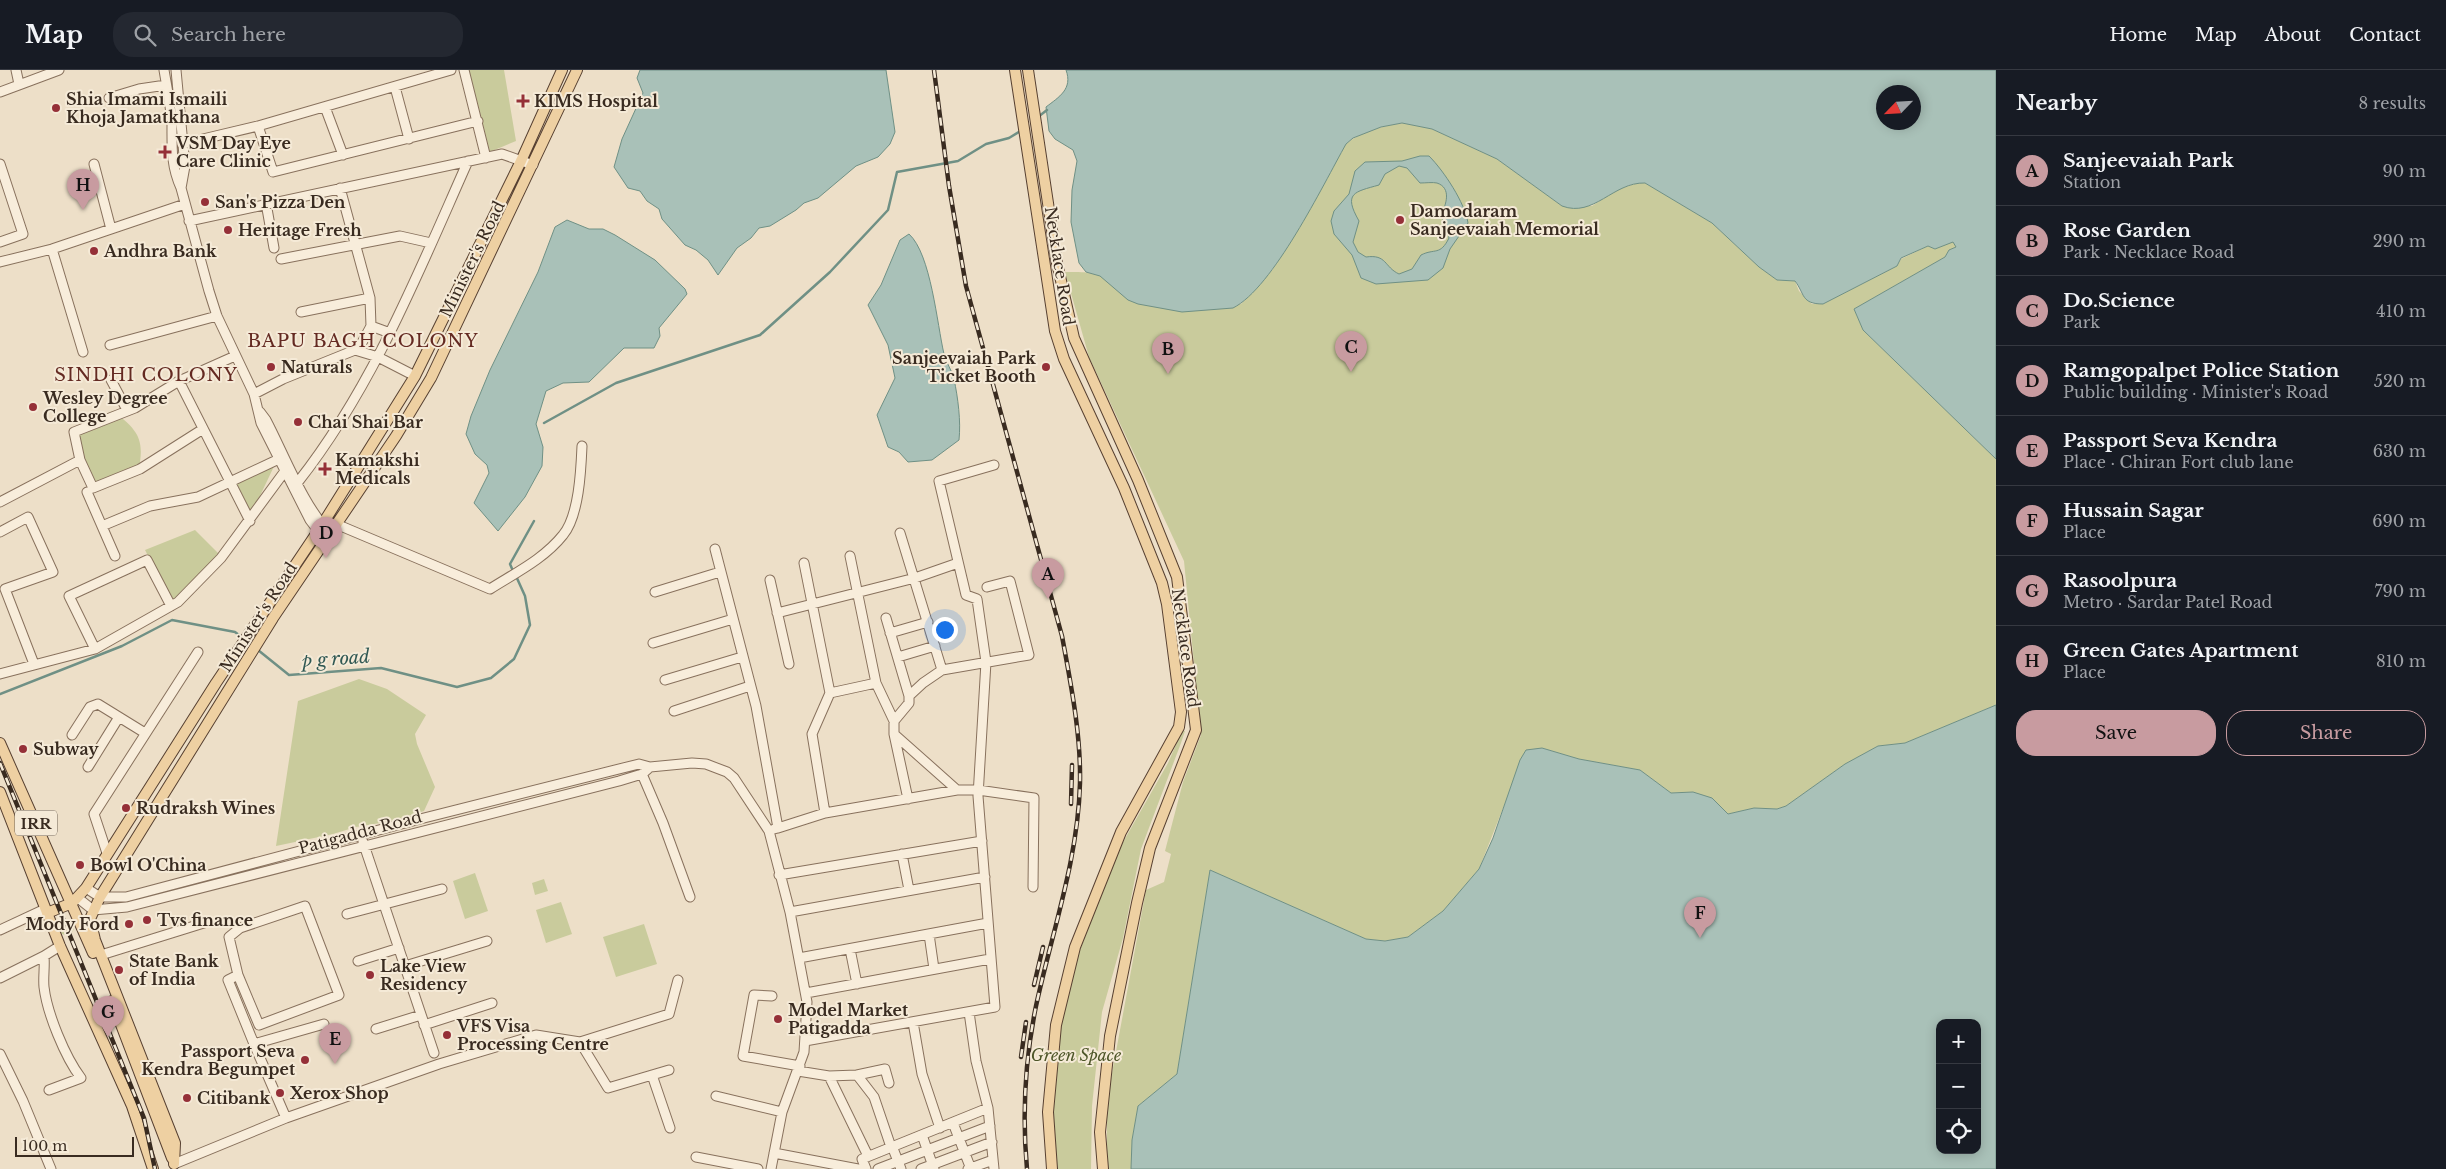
<!DOCTYPE html>
<meta charset="utf-8">
<style>
:root{--surface:#171b24;--page:#242831;--text:#f1f3f6;--muted:#9ea1a6;--line:#363941;--accent:#c89ba0}
body{margin:0;font-family:"Libre Baskerville",serif;background:var(--page);color:var(--text)}
.controls{position:absolute;right:15px;bottom:15px;display:grid;overflow:hidden;border-radius:10px;box-shadow:0 2px 12px #0003}
.controls button{width:45px;height:45px;display:grid;place-items:center;padding:0;border:0;border-bottom:1px solid var(--line);background:var(--surface);color:var(--text);font:25px sans-serif}
.compass{position:absolute;left:1876px;top:15px;width:45px;height:45px;border-radius:50%;background:var(--surface);box-shadow:0 2px 12px #0003;rotate:245deg}
.scale{position:absolute;left:15px;bottom:12px;width:119px;box-sizing:border-box;padding-left:5px;border:2px solid #392b20;border-top:0;font-size:14px;line-height:18px;white-space:nowrap;color:#392b20;-webkit-text-stroke:4px #f5ead7;paint-order:stroke}
.you{position:absolute;left:944px;top:559px;width:18px;height:18px;margin:-12px;border:4px solid #fff;border-radius:50%;background:#1a73e8;box-shadow:0 0 0 8px #1a73e833}
.badge{display:grid;place-items:center;width:32px;height:32px;border-radius:50%;background:var(--accent);color:#111;font-size:16px;font-weight:700}
.pin{position:absolute;translate:-50% -41px;filter:drop-shadow(0 1px 2px #0008)}
.pin::after{content:'';position:absolute;top:26px;width:18px;height:15px;background:inherit;clip-path:polygon(0 0,100% 0,50% 100%)}
.list{margin:0;padding:0;list-style:none}
h2{display:flex;justify-content:space-between;align-items:center;height:65px;margin:0;padding:0 20px;font-size:21px}
h2 small{font-size:16px;font-weight:400;color:var(--muted)}
.list li{display:grid;grid-template-columns:32px 1fr auto;gap:15px;align-items:center;box-sizing:border-box;height:70px;padding:0 20px;border-top:1px solid var(--line)}
.list b{display:block;font-size:19px;white-space:nowrap}
.list p{margin:0;font-size:16px;white-space:nowrap;color:var(--muted)}
.list em{font-size:16px;font-style:normal;color:var(--muted)}
.actions{display:flex;gap:10px;padding:15px 20px}
.actions a{flex:1;padding:11px 0;border:1px solid var(--accent);border-radius:20px;text-align:center;font-size:18px;color:var(--accent)}
.actions .main{background:var(--accent);color:#111}
.icon{flex:none;width:28px;height:28px;fill:none;stroke:currentColor;stroke-width:2;stroke-linecap:round;stroke-linejoin:round}
.map{position:relative;flex:none;width:1996px;height:1099px;overflow:hidden}
header{display:flex;align-items:center;gap:30px;box-sizing:border-box;height:70px;padding:0 25px;background:var(--surface);border-bottom:1px solid var(--line)}
header strong{font-size:24px}
nav{display:flex;gap:28px;margin-inline-start:auto;font-size:18px}
.search{width:350px;height:45px;background:var(--page);display:flex;align-items:center;gap:12px;box-sizing:border-box;padding:0 18px;border-radius:20px;color:var(--muted);font-size:19px}
main{display:flex}
aside{flex:1;background:var(--surface)}
.map>svg:first-child{display:block}
.green{fill:#c9cb9c}
.water{fill:#a9c1b8;stroke:#6f9085;fill-rule:evenodd}
.lines{fill:none;stroke-linecap:round;stroke-linejoin:round}
.stream{stroke:#6f9085;stroke-width:2.5}
.minor-casing{stroke:#88715d;stroke-width:11}
.major-casing{stroke:#574031;stroke-width:12}
.minor{stroke:#f8eddb;stroke-width:9}
.major{stroke:#eed0a2;stroke-width:10}
.rail-casing{stroke:#392b20;stroke-width:4.5}
.rail{stroke:#f5ead7;stroke-width:2.5;stroke-dasharray:8;stroke-linecap:butt}
.poi-dot{fill:#953038;stroke:#f5ead7;stroke-width:2}
.labels{text-anchor:middle;dominant-baseline:central;stroke-width:4;stroke-linejoin:round;paint-order:stroke}
.shield{fill:#f5ead7;stroke:#716457;stroke-width:1}
.shield-label{font-size:15px;font-weight:bold;fill:#392b20}
.poi-label{font-size:16px;font-weight:bold;fill:#392b20;stroke:#f5ead7;text-anchor:start}
.street-label{font-size:16px;fill:#392b20;stroke:#f5ead7}
.park-label{font-size:16px;font-style:italic;fill:#4d5528;stroke:#f5ead7}
.neighbourhood-label{font-size:18px;letter-spacing:1px;fill:#642a22;stroke:#f5ead7}
.water-label{font-size:18px;font-style:italic;fill:#305853;stroke:#f5ead7}
</style>
<header>
<strong>Map</strong>
<div class="search"><svg class="icon" aria-label="search" viewBox="0 0 24 24"><circle cx="10" cy="10" r="6"/><path d="M15 15l6 6"/></svg>Search here</div>
<nav><a>Home</a><a>Map</a><a>About</a><a>Contact</a></nav>
</header>
<main>
<div class="map">
<svg width="1996" height="1099" viewBox="0 0 1996 1099">
<rect width="100%" height="100%" fill="#eddfc8"/>
<path class="green" d="M462,0h42l12,71 -31,13z
M1403,53l29,6 65,30 65,47h30l22,-15 23,-8h8l67,40 47,44 18,13 18,1 4,10 13,13h11l74,-38 4,-7 27,-13 7,3 18,-8 3,6 -7,3 -4,7 -91,52 9,21 133,129v246l-91,38 -27,3 -33,18 -59,42 -9,3 -23,-1 -26,6 -35,-22 -22,1 -31,-23 -61,-11 -37,-11 -31,40 -32,81 -36,42 -35,26 -23,4 -19,-2 -156,-69 -33,204 -39,32 -6,34 -1,29h-24v-69l39,-210 18,-8 7,-28 -6,-3 18,-69 18,-47 -17,-174 -95,-204 -24,-85c12,0 24,-1 35,4 23,12 21,25 51,30l90,-2 32,-35 16,-25 57,-100c15,-13 37,-18 57,-21z
M113,341c23,18 32,26 26,57l-45,18 -12,-27 -8,-32z
M277,390l-28,59 -19,-35z
M195,460l26,26 -48,48 -28,-54z
M359,609l28,10 39,26 -11,19 2,10 18,43 -11,24 -32,10 -36,6 -23,7 -57,12 22,-145z
M1182,661h3l-4,12 -40,106 -18,89 -21,74 -10,94 -1,63h-36l-3,-50 4,-71 17,-80 45,-117 50,-88z
M475,803l13,38 -23,8 -12,-38z
M544,809l4,12 -13,4 -3,-12z
M561,832l11,32 -26,9 -10,-33z
M58 857a8 8 0 1 1 16 0a8 8 0 1 1-16 0Z
M644,854l13,40 -41,13 -13,-40z"/>
<path class="water" d="M640,0h246l9,62 -5,12 -12,13 -22,9 -38,32 -14,5 -8,7 -26,16 -11,2 -8,10 -14,10 -19,27 -10,-15 -12,-10 -11,-5 -23,-26 -3,-10 -12,-8 -7,-10 -12,-3 -14,-21 8,-28 21,-46 -6,-15z
M1066,0h930v389l-133,-129 -9,-21 91,-52 4,-7 7,-3 -3,-5 -18,7 -7,-3 -27,12 -4,8 -74,38c-22,0 -18,-10 -28,-23l-18,-1 -18,-13 -47,-44 -67,-40c-32,-1 -51,35 -83,23l-65,-47 -65,-30 -30,-6 -21,4 -28,11 -7,6c-23,41 -73,144 -113,164l-51,4 -44,-8 -10,-4 -28,-24 -14,-4 -7,-9 -8,-41 1,-32 5,-29 -4,-11 -18,-11 -6,-8 -3,-24c13,-10 27,-18 20,-37zM1884,22h30v30h-30z
M1420,86h9c15,15 36,47 39,67l-18,26 -7,19 -15,12 -52,4 -15,-6 -9,-23 -18,-21 -3,-13 3,-10 15,-17 6,-23 10,-9 37,-1zM1399,96l8,2 13,15c5,0 13,-1 17,0 15,5 9,22 4,32l8,23c-9,18 -14,10 -28,17l-9,14 -13,5c-15,-7 -12,-20 -33,-17l-8,-5 -5,-10 6,-21c-16,-28 -5,-29 20,-36l6,-11z
M567,150l22,9h14l12,6 40,25 30,29 2,5 -28,34 1,8 -6,12h-30l-35,34 -26,1 -17,8 -10,33 7,23 -1,19 -17,31 -27,34 -24,-28 15,-30 -2,-8 -12,-11 -9,-20 5,-18 19,-46 48,-98 17,-45z
M909,164c22,20 28,90 35,120 2,9 8,16 10,25 4,19 7,42 5,61l-27,20 -24,2 -9,-10 -11,-5 -11,-32 18,-37 -7,-33 -20,-40 13,-20 19,-45z
M1996,635v464h-865l1,-29 6,-34 39,-32 33,-204 156,69 19,2 23,-4 35,-26 36,-42 14,-31 27,-78 6,-10 16,-2 37,11 61,11 31,23 22,-1 19,6 16,16 26,-6 23,1 9,-3 59,-42 33,-18 27,-3zM1940,953h37v127h-37z"/>
<g class="lines">
<path class="stream" d="M1038,47l9,-7
M544,353l72,-40 144,-48 70,-63 58,-62 9,-38 61,-11 28,-17 23,-6 13,-8
M513,501l-3,-7 24,-43
M258,580l31,25 92,-7 76,19 34,-9 23,-19 16,-34 -5,-29 -9,-20
M0,624l122,-48 50,-26 63,12 9,7"/>
<defs>
<path id="minor" d="M16,0l3,14
M164,0c3,18 7,37 8,55 0,23 -1,41 9,63l28,103 8,25 37,78 7,29 49,97 16,21
M176,0l9,96 -4,22
M464,0l22,88
M395,17l14,52
M0,22l59,-22
M109,28l30,-9 27,-4
M325,37l18,48
M258,56l15,46 205,-51
M182,74l76,-18 193,-56
M0,94l23,70 -23,8
M94,94l17,65
M340,118l30,110 1,28 -13,24
M266,133l8,45
M189,151l313,-67 31,11
M52,179l31,103
M281,189l119,-23 31,7
M0,192l52,-13 133,-45
M301,242l69,-14
M371,256l19,7
M110,275l107,-29
M111,310l16,30
M179,311l71,140
M254,324l29,-15 72,-29 23,7 37,19
M260,342l6,8c18,34 38,88 65,114
M203,359l-63,40 -47,19 -13,-28 -6,-28 61,-24 44,-27 56,-25
M298,412c75,-95 121,-211 170,-321
M87,422l28,64
M0,432l80,-42
M336,454l154,65c25,-16 54,-30 73,-54 16,-19 18,-65 19,-89
M102,456l48,-20 48,-9 81,-38
M0,462l28,-15 25,55 -48,17 29,75
M900,463l42,137
M715,479l41,157 22,122 -4,1
M850,486l26,127
M804,493l26,130 -18,41 13,79
M770,510l19,84
M655,522l65,-20
M777,543l138,-35 43,-15
M886,548l23,78
M890,563l38,-11
M653,573l80,-24
M95,579l-26,-53 78,-36 24,46
M898,587l37,-11
M0,604l95,-25 83,-47 43,-44 64,-87
M665,610l77,-23
M830,623l46,-10 18,38v13l63,56
M674,641l76,-25
M894,651l15,-18v-7l14,-13 19,-13 87,-15 -19,-74 -23,6
M894,664l14,65
M72,665l18,-28 8,-3 47,29
M88,697l31,-50
M642,704l21,49 27,74
M778,758l47,-15 132,-23h21l56,8 -1,89
M363,772l71,211
M107,783l-13,-39 104,-162
M902,784l7,36
M779,805l203,-34
M86,818l14,9h26l298,-79 215,-54 11,3 42,-4 14,1 21,8 7,6 35,53 21,81 17,90 -3,50 -22,60 -11,57
M78,828l15,12 34,-3 492,-126 23,-7 8,-7
M305,836l34,89 -80,30 -21,-50 -9,-38 11,-9z
M790,842l195,-35
M347,844l95,-25
M0,860l45,-21
M929,864l5,35
M850,879l7,35
M101,885l106,-33
M44,886c1,11 -1,21 0,31 3,26 21,70 37,91l-32,12
M799,888l189,-35
M358,891l41,-13
M405,896l82,-25
M238,905l-10,5 26,64
M0,908l44,-22 16,-10
M806,923l184,-34
M772,926l-18,-1 -11,61 57,10
M969,942l7,49 12,47 6,61
M913,952l9,52 18,54
M424,955l68,-22
M376,959l45,-14
M805,971l190,-34 -17,-211 8,-134 -9,-63 -11,-4 -27,-114 55,-16
M580,972l28,46 61,-18
M0,984l23,47 28,68
M798,1001l31,5 28,-1 17,22 17,50
M652,1005l18,53
M857,1005l28,-6 4,14
M829,1006l39,80
M716,1026l66,16
M286,1048l-32,-74 70,-20
M953,1053l18,46
M922,1065l12,34
M892,1076l9,23
M774,1083l84,16
M696,1087l62,12
M174,1094l112,-46 153,-54 97,-29 44,7 89,-28 9,-34
M866,1099l-4,-10 126,-51
M878,1099l112,-43
M921,1099l71,-27
M968,1099l25,-9"/>
<path id="major" d="M1015,0l40,261 9,28 60,129 38,95 5,21 14,108 -2,15 -58,105 -46,115 -19,78 -8,87 4,57
M1028,0l29,193 17,75 64,142 39,97 19,153 -46,118 -13,55 -27,133 -10,96 3,37
M0,673l93,210
M0,722l60,154 72,160 21,63
M47,843l25,-10 14,-15 130,-205 106,-158 93,-149 106,-215 41,-91
M112,931l60,157
M174,1094l1,-21 -80,-203 -5,-21 10,-22 173,-279 123,-182 35,-58 146,-308"/>
</defs>
<use href="#minor" class="minor-casing"/>
<use href="#major" class="major-casing"/>
<use href="#minor" class="minor"/>
<use href="#major" class="major"/>
<defs>
<path id="rail" d="M934,0l15,116 17,100 96,350c9,49 19,98 18,147 -2,77 -28,149 -44,223 -11,54 -14,109 -9,163
M0,693l144,355 11,51
M1071,734l1,-39
M1034,915l9,-38
M1021,987l5,-35"/>
</defs>
<use href="#rail" class="rail-casing"/>
<use href="#rail" class="rail"/>
</g>
<g class="poi-dot">
<path d="M520.5 23.5h5v5h5v5h-5v5h-5v-5h-5v-5h5z"/>
<circle cx="56" cy="38" r="5"/>
<path d="M162.5 74.5h5v5h5v5h-5v5h-5v-5h-5v-5h5z"/>
<circle cx="205" cy="132" r="5"/>
<circle cx="1400" cy="150" r="5"/>
<circle cx="228" cy="160" r="5"/>
<circle cx="94" cy="181" r="5"/>
<circle cx="271" cy="297" r="5"/>
<circle cx="1046" cy="297" r="5"/>
<circle cx="33" cy="337" r="5"/>
<circle cx="298" cy="352" r="5"/>
<path d="M322.5 391.5h5v5h5v5h-5v5h-5v-5h-5v-5h5z"/>
<circle cx="23" cy="679" r="5"/>
<circle cx="126" cy="738" r="5"/>
<circle cx="80" cy="795" r="5"/>
<circle cx="147" cy="850" r="5"/>
<circle cx="129" cy="854" r="5"/>
<circle cx="119" cy="900" r="5"/>
<circle cx="370" cy="905" r="5"/>
<circle cx="778" cy="949" r="5"/>
<circle cx="447" cy="965" r="5"/>
<circle cx="305" cy="990" r="5"/>
<circle cx="280" cy="1023" r="5"/>
<circle cx="187" cy="1028" r="5"/>
</g>
<g class="labels">
<rect class="shield" x="15" y="740.5" width="42" height="25" rx="4"/>
<g class="shield-label">
<text x="36" y="753">IRR</text>
</g>
<g class="poi-label">
<text x="66" y="29">Shia Imami Ismaili<tspan x="66" dy="18">Khoja Jamatkhana</tspan></text>
<text x="534" y="31">KIMS Hospital</text>
<text x="176" y="73">VSM Day Eye<tspan x="176" dy="18">Care Clinic</tspan></text>
<text x="215" y="132">San's Pizza Den</text>
<text x="1410" y="141">Damodaram<tspan x="1410" dy="18">Sanjeevaiah Memorial</tspan></text>
<text x="238" y="160">Heritage Fresh</text>
<text x="104" y="181">Andhra Bank</text>
<text x="1036" y="288" text-anchor="end">Sanjeevaiah Park<tspan x="1036" dy="18">Ticket Booth</tspan></text>
<text x="281" y="297">Naturals</text>
<text x="43" y="328">Wesley Degree<tspan x="43" dy="18">College</tspan></text>
<text x="308" y="352">Chai Shai Bar</text>
<text x="335" y="390">Kamakshi<tspan x="335" dy="18">Medicals</tspan></text>
<text x="33" y="679">Subway</text>
<text x="136" y="738">Rudraksh Wines</text>
<text x="90" y="795">Bowl O'China</text>
<text x="157" y="850">Tvs finance</text>
<text x="119" y="854" text-anchor="end">Mody Ford</text>
<text x="129" y="891">State Bank<tspan x="129" dy="18">of India</tspan></text>
<text x="380" y="896">Lake View<tspan x="380" dy="18">Residency</tspan></text>
<text x="788" y="940">Model Market<tspan x="788" dy="18">Patigadda</tspan></text>
<text x="457" y="956">VFS Visa<tspan x="457" dy="18">Processing Centre</tspan></text>
<text x="295" y="981" text-anchor="end">Passport Seva<tspan x="295" dy="18">Kendra Begumpet</tspan></text>
<text x="290" y="1023">Xerox Shop</text>
<text x="197" y="1028">Citibank</text>
</g>
<g class="street-label">
<text transform="translate(472 189) rotate(-64)">Minister's Road</text>
<text transform="translate(1060 196) rotate(81)">Necklace Road</text>
<text transform="translate(258 547) rotate(-57)">Minister's Road</text>
<text transform="translate(1186 578) rotate(82)">Necklace Road</text>
<text transform="translate(360 762) rotate(-15)">Patigadda Road</text>
</g>
<g class="park-label">
<text x="1076" y="985">Green Space</text>
</g>
<g class="neighbourhood-label">
<text x="363" y="271">BAPU BAGH COLONY</text>
<text x="146" y="305">SINDHI COLONY</text>
</g>
<g class="water-label">
<text transform="translate(336 589) rotate(-4)">p g road</text>
</g>
</g>
</svg>
<div class="controls">
<button>+</button>
<button>−</button>
<button><svg class="icon" aria-label="locate" viewBox="0 0 24 24"><circle cx="12" cy="12" r="6"/><path d="M12 2v4M12 18v4M2 12h4M18 12h4"/></svg></button>
</div>
<svg class="compass" viewBox="-18 -18 36 36"><path d="M0-13l5 13h-10z" fill="#e53935"/><path d="M0 13l5-13h-10z" fill="#9ea1a6"/></svg>
<div class="scale">100 m</div>
<div class="you"></div>
<div class="pin badge" style="left:1048px;top:529px">A</div>
<div class="pin badge" style="left:1168px;top:304px">B</div>
<div class="pin badge" style="left:1351px;top:302px">C</div>
<div class="pin badge" style="left:326px;top:488px">D</div>
<div class="pin badge" style="left:335px;top:994px">E</div>
<div class="pin badge" style="left:1700px;top:868px">F</div>
<div class="pin badge" style="left:108px;top:967px">G</div>
<div class="pin badge" style="left:83px;top:140px">H</div>
</div>
<aside>
<h2>Nearby<small>8 results</small></h2>
<ul class="list">
<li><span class="badge">A</span><div><b>Sanjeevaiah Park</b><p>Station</p></div><em>90 m</em></li>
<li><span class="badge">B</span><div><b>Rose Garden</b><p>Park · Necklace Road</p></div><em>290 m</em></li>
<li><span class="badge">C</span><div><b>Do.Science</b><p>Park</p></div><em>410 m</em></li>
<li><span class="badge">D</span><div><b>Ramgopalpet Police Station</b><p>Public building · Minister's Road</p></div><em>520 m</em></li>
<li><span class="badge">E</span><div><b>Passport Seva Kendra</b><p>Place · Chiran Fort club lane</p></div><em>630 m</em></li>
<li><span class="badge">F</span><div><b>Hussain Sagar</b><p>Place</p></div><em>690 m</em></li>
<li><span class="badge">G</span><div><b>Rasoolpura</b><p>Metro · Sardar Patel Road</p></div><em>790 m</em></li>
<li><span class="badge">H</span><div><b>Green Gates Apartment</b><p>Place</p></div><em>810 m</em></li>
</ul>
<div class="actions"><a class="main">Save</a><a>Share</a></div>
</aside>
</main>
